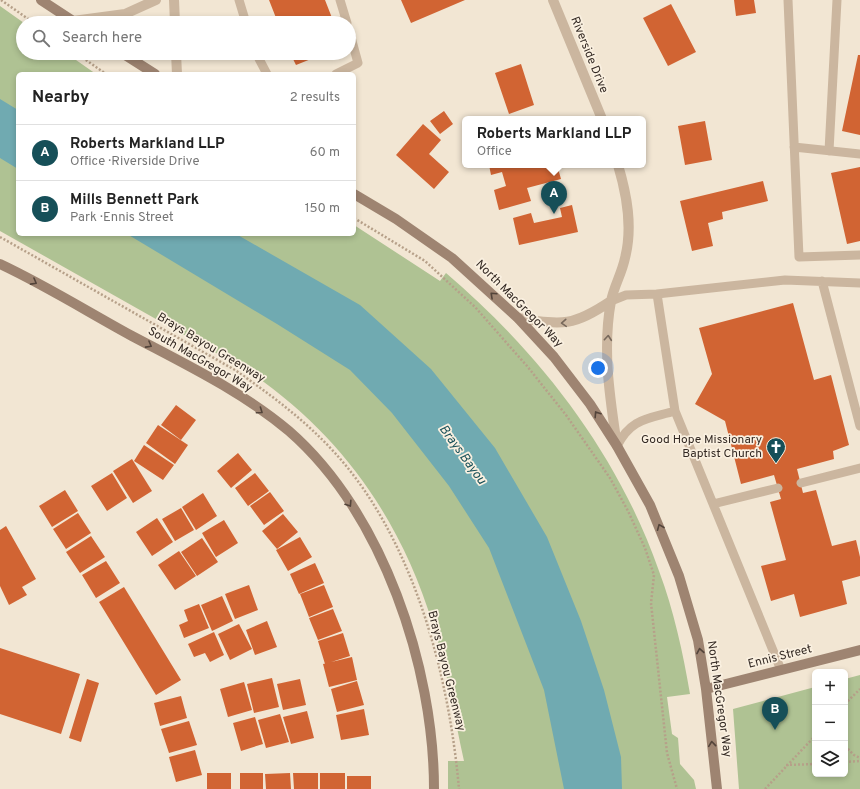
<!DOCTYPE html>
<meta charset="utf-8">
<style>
:root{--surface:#fff;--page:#f2f2f2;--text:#222;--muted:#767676;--line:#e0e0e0;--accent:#164f58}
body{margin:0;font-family:Overpass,sans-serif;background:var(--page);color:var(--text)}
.controls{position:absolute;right:12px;bottom:12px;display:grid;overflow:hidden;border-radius:6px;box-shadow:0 2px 6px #0003}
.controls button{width:36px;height:36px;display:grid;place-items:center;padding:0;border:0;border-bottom:1px solid var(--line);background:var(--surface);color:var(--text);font:20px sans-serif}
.you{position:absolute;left:598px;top:368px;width:14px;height:14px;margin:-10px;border:3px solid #fff;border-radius:50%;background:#1a73e8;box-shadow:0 0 0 6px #1a73e833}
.badge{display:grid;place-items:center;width:26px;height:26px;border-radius:50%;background:var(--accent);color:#fff;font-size:13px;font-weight:700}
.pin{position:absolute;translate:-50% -33px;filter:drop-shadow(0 1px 2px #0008)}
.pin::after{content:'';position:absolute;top:21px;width:14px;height:12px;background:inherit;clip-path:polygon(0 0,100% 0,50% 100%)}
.popup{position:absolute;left:462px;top:116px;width:184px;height:52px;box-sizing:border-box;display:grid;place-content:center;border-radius:6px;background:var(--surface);filter:drop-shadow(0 1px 3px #0005);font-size:13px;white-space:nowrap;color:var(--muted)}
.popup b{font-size:15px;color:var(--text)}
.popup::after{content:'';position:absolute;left:50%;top:100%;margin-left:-8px;border:8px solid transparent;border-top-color:var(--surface)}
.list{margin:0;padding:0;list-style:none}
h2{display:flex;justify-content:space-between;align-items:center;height:52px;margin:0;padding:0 16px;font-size:17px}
h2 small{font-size:13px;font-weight:400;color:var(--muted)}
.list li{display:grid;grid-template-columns:26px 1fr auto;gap:12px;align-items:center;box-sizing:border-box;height:56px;padding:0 16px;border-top:1px solid var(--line)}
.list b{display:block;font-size:15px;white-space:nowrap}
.list p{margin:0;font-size:13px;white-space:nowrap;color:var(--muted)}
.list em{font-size:13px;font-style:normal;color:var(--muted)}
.icon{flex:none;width:22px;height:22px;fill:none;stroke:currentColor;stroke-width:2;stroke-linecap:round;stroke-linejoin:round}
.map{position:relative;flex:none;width:860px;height:789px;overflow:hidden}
.search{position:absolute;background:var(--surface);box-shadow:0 2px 6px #0003;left:16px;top:16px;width:340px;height:44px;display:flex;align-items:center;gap:10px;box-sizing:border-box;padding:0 14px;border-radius:22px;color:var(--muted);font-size:15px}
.panel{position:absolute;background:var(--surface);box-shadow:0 2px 6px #0003;left:16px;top:72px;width:340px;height:164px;border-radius:6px}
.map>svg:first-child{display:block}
.green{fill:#afc293}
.water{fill:#70aab1}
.building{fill:#d16433}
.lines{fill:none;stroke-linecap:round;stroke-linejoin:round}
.path{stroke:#b6a089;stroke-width:2.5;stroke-dasharray:2 2;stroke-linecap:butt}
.lane{stroke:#cbb69f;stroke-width:9}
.street{stroke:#cbb69f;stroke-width:10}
.secondary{stroke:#9e8471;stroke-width:10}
.oneway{stroke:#53443a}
.oneway2{stroke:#77685b}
.labels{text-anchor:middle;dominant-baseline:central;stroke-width:3.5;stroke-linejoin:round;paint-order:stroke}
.street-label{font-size:12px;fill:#332923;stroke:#faf0e0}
.poi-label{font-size:12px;fill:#332923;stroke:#faf0e0;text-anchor:end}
.water-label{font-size:13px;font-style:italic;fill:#164f58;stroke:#faf0e0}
</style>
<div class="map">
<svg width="860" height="789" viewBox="0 0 860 789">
<rect width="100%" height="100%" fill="#f2e6d3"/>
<path class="green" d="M0,6l24,17 -1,30h43l30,21h-78v160h336v-9l86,56 6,-8c94,80 172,181 213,298 15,40 24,82 31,123l-23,3 5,37 6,4 2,26 14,16 2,9h-248v-28h16c-10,-45 -17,-92 -31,-136 -32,-106 -93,-192 -185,-254l-248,-140z
M860,675v114h-121l-6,-80 82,-22v87h30v-95z"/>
<path class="water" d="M0,99l18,11v59l-18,-11z
M127,234h109l124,71 71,64 64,79 52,89 34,84 23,69 17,67 1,32h-58l-20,-99 -55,-142 -40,-62 -57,-73 -42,-43 -73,-46z"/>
<path class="building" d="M269,0h56l9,23h-56z
M401,0h64l-54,23z
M734,0h20l2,13 -20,3z
M671,4l25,48 -28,14 -25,-48z
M290,53h36l-30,12z
M858,55h2v80l-18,-4z
M521,64l13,41 -25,9 -14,-41z
M444,111l9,13 -13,10 -10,-13z
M705,121l7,39 -27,5 -7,-39z
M423,124l18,16 -12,14 20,18 -15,17 -38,-34z
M489,165h68l4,14 -34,9 4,13 -32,9 -5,-20 12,-4 -4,-14 -11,3z
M860,167v74l-13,3 -16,-71z
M763,181l5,20 -46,11 1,7 -15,4 5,23 -21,5 -12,-50z
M572,205l6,27 -59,13 -6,-27 18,-5 3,10 28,-6 -2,-9z
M793,303l21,77 17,-5 18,70 -16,6 1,8 -37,10 6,24 13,-3 16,56 24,-6 4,17v19l-18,5 5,23 -47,13 -6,-23 -23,7 -10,-35 25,-6 -16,-58 11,-3 -7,-24 -33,9 -16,-63 -30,-17 17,-30 -13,-46z
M176,405l20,15 -15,20 -20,-15z
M158,425l30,20 -13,19 -29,-21z
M144,445l30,20 -11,15 -29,-19z
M238,453l14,17 -21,18 -14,-17z
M132,459l20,32 -19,12 -20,-32z
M112,473l15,25 -20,13 -16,-25z
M255,473l14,18 -21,15 -13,-18z
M65,490l13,21 -26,16 -13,-21z
M270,492l14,19 -20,14 -14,-19z
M203,493l14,23 -21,14 -14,-23z
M181,508l13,22 -19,11 -13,-22z
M78,513l13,20 -25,16 -13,-20z
M283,514l15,18 -21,17 -15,-18z
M157,518l16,24 -21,14 -16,-24z
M224,520l14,23 -22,14 -14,-24z
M6,526l30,53 -14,8 5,8 -18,10 -9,-19v-56z
M91,536l14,21 -25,16 -14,-21z
M300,537l12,20 -24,14 -12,-21z
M202,538l16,24 -21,14 -16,-24z
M179,551l17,25 -21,14 -17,-25z
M106,561l14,22 -24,15 -14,-23z
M315,563l9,20 -25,11 -9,-20z
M249,585l9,25 -23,9 -10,-25z
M324,585l9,22 -24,10 -9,-23z
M124,587l57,93 -25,15 -57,-93z
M222,596l11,25 -21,10 -11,-26z
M199,604l10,24 -25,10 -5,-13 9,-4 -4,-11z
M333,609l9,22 -24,9 -9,-22z
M267,621l10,26 -22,8 -9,-25z
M239,624l13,25 -22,11 -12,-26z
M214,632l10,23 -14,7 -5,-9 -11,4 -6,-13z
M343,633l7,23 -25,8 -7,-23z
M0,648l80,26 -19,60 -61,-20z
M352,657l5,23 -28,7 -6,-23z
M272,678l7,29 -25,6 -7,-29z
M87,679l12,4 -18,59 -12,-4z
M300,679l6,26 -23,5 -6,-26z
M357,681l7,24 -27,7 -6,-23z
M244,682l8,28 -24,7 -8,-28z
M181,696l6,22 -27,8 -6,-23z
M364,709l5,26 -28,5 -5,-25z
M307,711l7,27 -23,6 -8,-27z
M280,714l9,28 -23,6 -8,-28z
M255,717l8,27 -22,7 -8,-28z
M189,721l8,24 -28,8 -8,-24z
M195,750l7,25 -26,7 -7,-25z
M207,773h24v16h-24z
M240,773h23v16h-23z
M290,773l1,16h-25l-1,-15z
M293,773h25v16h-24z
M320,773h25v16h-25z
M347,776h24v13h-24z"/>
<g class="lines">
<path class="path" d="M1,0l33,23
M76,53l30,21
M354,218l71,43 50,46 52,59 39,49 44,63 18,33 17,37 9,27 -3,28 16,150 10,36
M0,237l235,133c36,25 70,50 100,83 79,87 114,222 124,336
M845,704l15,-15
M845,746l9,9 6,3
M845,762l15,-1
M786,765l29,-1
M765,789l50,-53"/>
<path class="lane" d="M239,0l7,23
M340,0l7,23
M788,0l11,257 61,-2
M256,53l11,21
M336,74l22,-11 -9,-33
M794,147l66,7
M829,151l8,-151
M822,281l38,145
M657,294l128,-14 75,3
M611,301l15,-6 31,-1 18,117
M617,446c14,-28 31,-27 58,-35l106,259
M801,483l59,-15
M713,504l65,-16"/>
<path class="street" d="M174,0l1,23
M553,0l49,119
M73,21l52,-7 31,-14
M176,53l1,21
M518,318c45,7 54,9 93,-17
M617,446c-7,-48 -15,-96 -6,-145 3,-15 11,-28 14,-43 8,-31 2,-63 -7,-93"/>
<path class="secondary" d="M41,0l35,23
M122,53l33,21
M354,194l42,25 56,39 66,60 36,39 36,47 27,42 33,59 29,71 19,64 8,49 11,100
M0,264c45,21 88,48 132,72 53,28 111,56 157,95 94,82 145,236 145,358
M706,689l154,-39"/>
</g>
<defs><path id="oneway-chevron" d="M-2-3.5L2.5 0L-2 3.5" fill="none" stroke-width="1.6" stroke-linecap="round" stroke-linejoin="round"/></defs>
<g class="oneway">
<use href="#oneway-chevron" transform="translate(34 282) rotate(29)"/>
<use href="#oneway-chevron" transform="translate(493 295) rotate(-137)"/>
<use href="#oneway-chevron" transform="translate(149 345) rotate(29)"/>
<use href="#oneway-chevron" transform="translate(260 411) rotate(35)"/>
<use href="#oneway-chevron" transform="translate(597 414) rotate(-123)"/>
<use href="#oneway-chevron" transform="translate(349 504) rotate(57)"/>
<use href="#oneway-chevron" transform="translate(660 527) rotate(-112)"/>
<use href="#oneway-chevron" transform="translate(700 651) rotate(-100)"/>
<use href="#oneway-chevron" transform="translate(712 744) rotate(-96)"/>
</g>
<g class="oneway2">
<use href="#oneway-chevron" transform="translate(564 323) rotate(176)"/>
<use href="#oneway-chevron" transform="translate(608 338) rotate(-85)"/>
</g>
<defs>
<symbol id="church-pin" viewBox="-11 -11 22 30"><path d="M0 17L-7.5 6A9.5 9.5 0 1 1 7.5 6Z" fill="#164f58" stroke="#faf0e0"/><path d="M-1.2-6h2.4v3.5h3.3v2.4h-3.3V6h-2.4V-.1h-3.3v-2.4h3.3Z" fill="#fff"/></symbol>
</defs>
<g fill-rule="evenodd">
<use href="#church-pin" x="765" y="436" width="22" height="30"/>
</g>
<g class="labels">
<g class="street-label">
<text transform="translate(589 55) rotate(68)">Riverside Drive</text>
<text transform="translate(519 304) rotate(45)">North MacGregor Way</text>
<text transform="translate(211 348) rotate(31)">Brays Bayou Greenway</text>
<text transform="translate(200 360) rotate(30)">South MacGregor Way</text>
<text transform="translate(780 657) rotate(-14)">Ennis Street</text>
<text transform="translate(446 671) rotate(76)">Brays Bayou Greenway</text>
<text transform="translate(719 699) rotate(82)">North MacGregor Way</text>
</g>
<g class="poi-label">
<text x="762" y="440">Good Hope Missionary<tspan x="762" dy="14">Baptist Church</tspan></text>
</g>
<g class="water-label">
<text transform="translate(462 455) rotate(54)">Brays Bayou</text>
</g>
</g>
</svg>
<div class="controls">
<button>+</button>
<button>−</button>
<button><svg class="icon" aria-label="layers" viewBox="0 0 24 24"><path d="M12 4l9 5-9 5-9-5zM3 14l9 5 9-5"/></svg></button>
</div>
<div class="you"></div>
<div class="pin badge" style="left:554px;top:214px">A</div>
<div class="popup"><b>Roberts Markland LLP</b>Office</div>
<div class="pin badge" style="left:775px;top:730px">B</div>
<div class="search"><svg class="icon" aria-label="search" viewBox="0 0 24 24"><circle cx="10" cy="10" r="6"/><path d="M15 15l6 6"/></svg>Search here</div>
<section class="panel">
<h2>Nearby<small>2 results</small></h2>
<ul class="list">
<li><span class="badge">A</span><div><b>Roberts Markland LLP</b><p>Office · Riverside Drive</p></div><em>60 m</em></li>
<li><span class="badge">B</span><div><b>Mills Bennett Park</b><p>Park · Ennis Street</p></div><em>150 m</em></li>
</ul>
</section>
</div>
